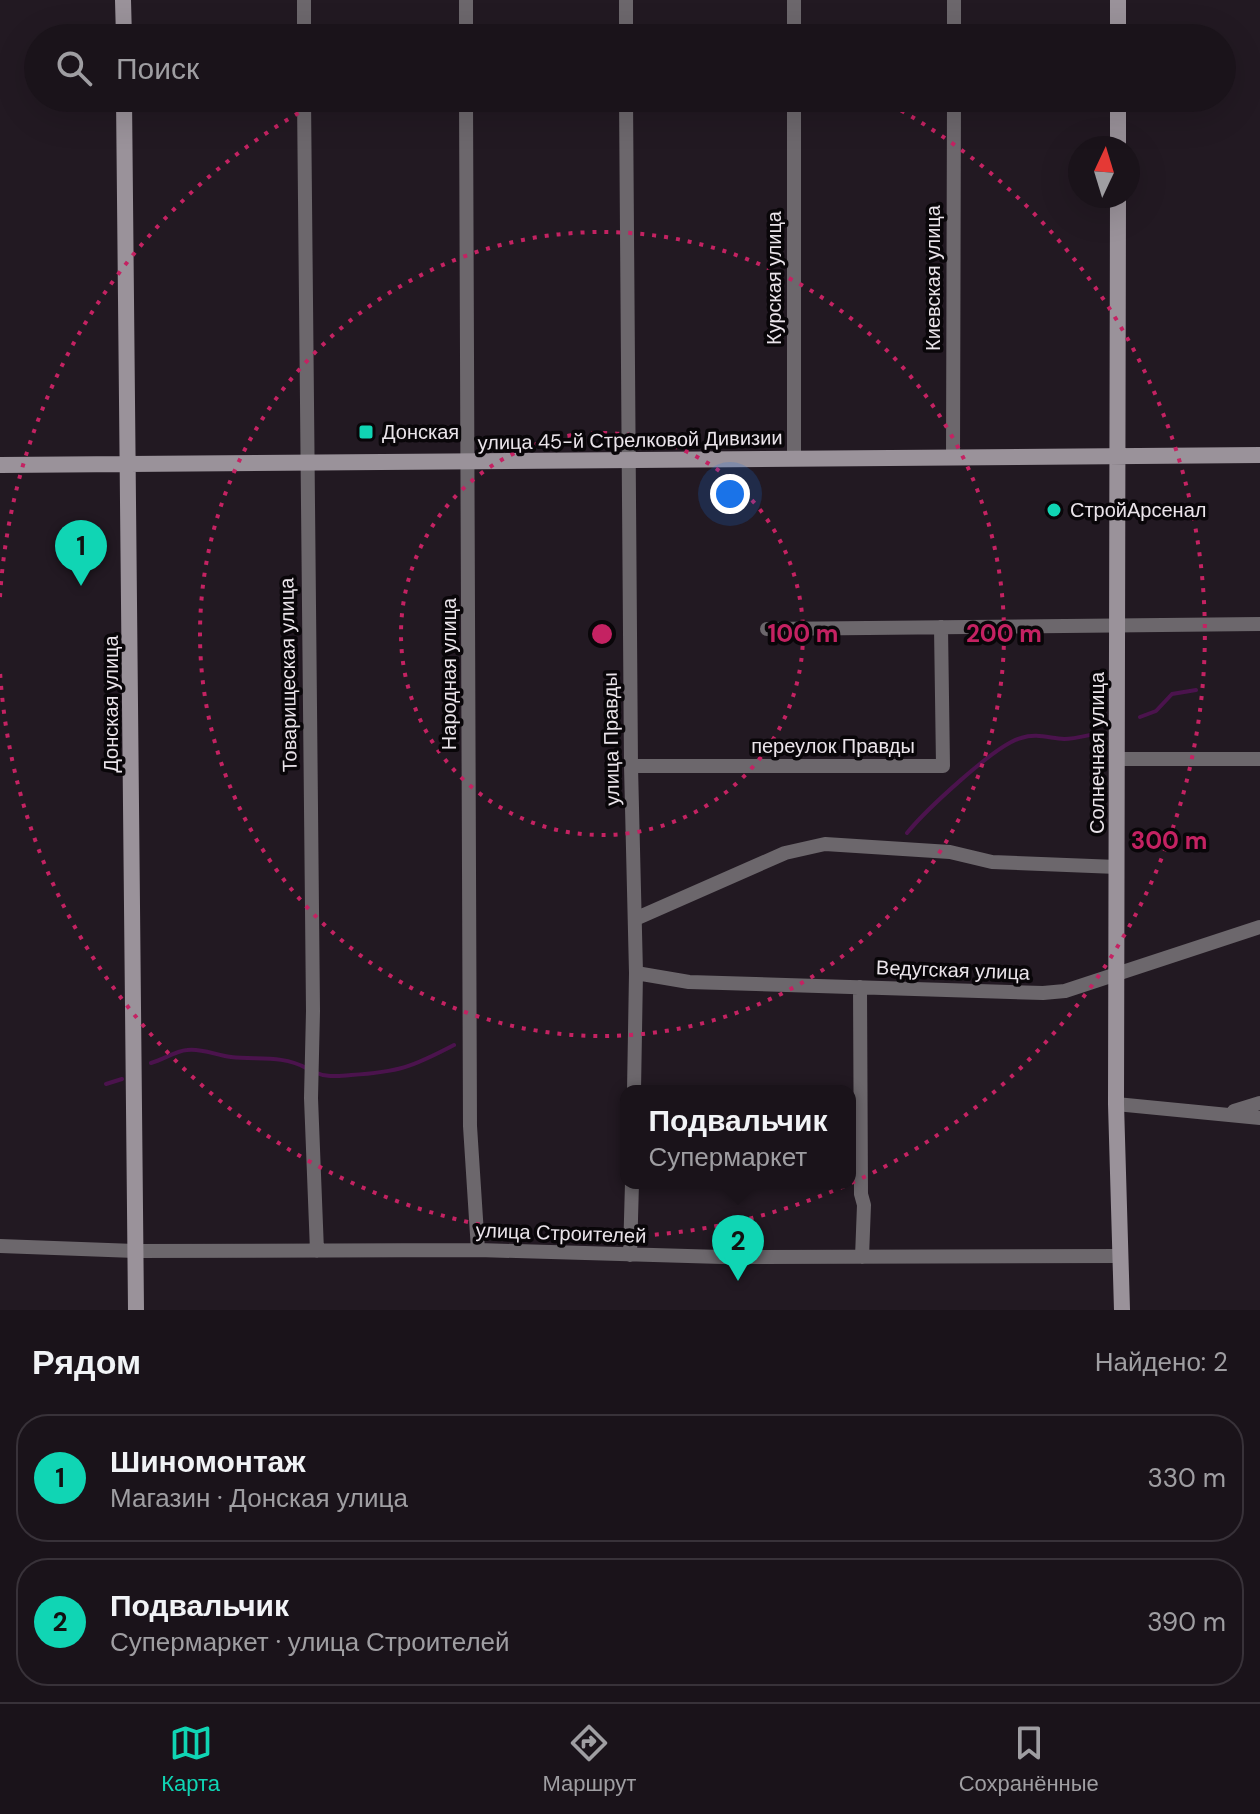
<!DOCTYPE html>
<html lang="ru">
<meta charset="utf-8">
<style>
:root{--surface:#1a131a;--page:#231c23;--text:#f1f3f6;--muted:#9f9ea2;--line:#383239;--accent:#10d5b4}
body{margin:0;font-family:"DM Sans",sans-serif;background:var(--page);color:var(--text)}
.compass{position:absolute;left:1068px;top:136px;width:72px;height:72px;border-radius:50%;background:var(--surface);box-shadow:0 8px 32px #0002;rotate:4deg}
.you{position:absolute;left:730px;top:494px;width:28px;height:28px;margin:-20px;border:6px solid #fff;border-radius:50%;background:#1a73e8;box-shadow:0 0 0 12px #1a73e833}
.badge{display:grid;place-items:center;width:52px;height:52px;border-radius:50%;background:var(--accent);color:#111;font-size:26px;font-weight:700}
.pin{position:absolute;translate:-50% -66px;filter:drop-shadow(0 2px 4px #0008)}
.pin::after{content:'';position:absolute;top:42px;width:28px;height:24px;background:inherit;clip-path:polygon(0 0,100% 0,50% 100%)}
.popup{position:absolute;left:620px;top:1085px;width:236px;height:104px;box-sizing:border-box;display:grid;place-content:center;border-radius:16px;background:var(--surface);filter:drop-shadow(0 2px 6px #0005);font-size:26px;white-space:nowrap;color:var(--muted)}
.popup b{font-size:30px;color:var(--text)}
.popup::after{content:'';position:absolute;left:50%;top:100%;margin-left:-16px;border:16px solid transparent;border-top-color:var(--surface)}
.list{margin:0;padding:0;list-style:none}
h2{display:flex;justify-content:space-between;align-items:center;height:104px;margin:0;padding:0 32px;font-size:34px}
h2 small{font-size:26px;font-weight:400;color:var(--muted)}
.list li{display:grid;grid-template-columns:52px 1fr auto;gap:24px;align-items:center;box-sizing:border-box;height:128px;margin:0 16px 16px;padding:0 16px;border:2px solid var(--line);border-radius:32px}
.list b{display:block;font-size:30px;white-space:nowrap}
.list p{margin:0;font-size:26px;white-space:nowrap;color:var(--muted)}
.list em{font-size:26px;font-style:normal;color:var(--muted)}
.icon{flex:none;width:44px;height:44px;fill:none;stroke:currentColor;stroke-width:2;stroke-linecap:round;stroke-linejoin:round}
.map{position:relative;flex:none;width:1260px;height:1310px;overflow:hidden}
.search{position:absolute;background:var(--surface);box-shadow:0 8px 32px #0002;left:24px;right:24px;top:24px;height:88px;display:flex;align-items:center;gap:20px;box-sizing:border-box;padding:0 28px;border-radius:44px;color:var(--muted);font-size:30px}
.sheet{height:392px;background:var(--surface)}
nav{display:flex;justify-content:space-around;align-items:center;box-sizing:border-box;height:112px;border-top:2px solid var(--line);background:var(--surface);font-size:22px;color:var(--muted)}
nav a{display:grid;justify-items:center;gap:4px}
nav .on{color:var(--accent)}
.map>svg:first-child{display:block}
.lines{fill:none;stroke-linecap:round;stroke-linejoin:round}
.stream{stroke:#4b134d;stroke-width:4}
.street{stroke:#6c676c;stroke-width:14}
.secondary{stroke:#9a929a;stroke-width:16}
.ring{fill:none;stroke:#c42262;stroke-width:4;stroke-dasharray:4 8}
.poi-dot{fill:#10d5b4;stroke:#090609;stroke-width:3}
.labels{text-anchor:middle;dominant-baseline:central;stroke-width:7;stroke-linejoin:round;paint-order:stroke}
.street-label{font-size:20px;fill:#eae4ea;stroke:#090609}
.poi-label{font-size:20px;fill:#eae4ea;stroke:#090609;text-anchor:start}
.centre{fill:#c42262;stroke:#090609;stroke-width:4}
.ring-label{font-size:24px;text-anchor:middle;font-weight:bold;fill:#c42262;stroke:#090609;stroke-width:7;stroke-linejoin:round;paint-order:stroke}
</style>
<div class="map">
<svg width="1260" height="1310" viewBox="0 0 1260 1310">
<rect width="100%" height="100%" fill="#221922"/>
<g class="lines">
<path class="stream" d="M1140,717l16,-6 16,-17 24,-4
M907,833c18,-22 88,-88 114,-95 15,-5 28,0 43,1 10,0 21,-3 31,-5
M151,1063c12,-3 24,-12 36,-13 15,-2 28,5 44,7 26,3 52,-2 75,11
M314,1072c13,6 24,4 37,3 48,-3 61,-8 103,-30
M106,1084l16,-5"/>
<path class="street" d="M304,0v38
M466,0v38
M626,0v38
M794,38v-38
M954,38v-38
M304,98l9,913 -2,87 6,153
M466,98l4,1028 8,124
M626,98l5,668 5,207 -2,118
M794,458v-360
M953,458l1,-360
M767,629l493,-5
M1117,759h143
M631,766h312l-2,-139
M635,919l150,-66 40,-9 125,8 42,10 125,5
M636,973l53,9 354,11 22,-2 195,-64
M860,987l1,207 3,11 -2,52
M1116,1104l144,14
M1234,1111l26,-8
M0,1246l135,5 343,-1 244,7 399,-1
M630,1255l2,-72"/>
<path class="secondary" d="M123,0l1,38
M1118,0v38
M124,98l12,1212
M1118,98v50
M1118,196l-2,908 6,206
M0,465l1260,-10"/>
</g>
<g class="ring">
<circle cx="602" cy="634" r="201"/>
<circle cx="602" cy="634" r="402"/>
<path d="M0 597A603 603 0 0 1 324 99M513 38A603 603 0 0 1 691 38M880 99A603 603 0 1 1 0 671"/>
</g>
<g class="poi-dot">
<rect x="358" y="424" width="16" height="16" rx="4"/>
<circle cx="1054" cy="510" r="8"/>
</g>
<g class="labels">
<g class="street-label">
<text transform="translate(774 278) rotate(-90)">Курская улица</text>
<text transform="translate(933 278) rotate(-90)">Киевская улица</text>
<text transform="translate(630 440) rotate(-1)">улица 45-й Стрелковой Дивизии</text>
<text transform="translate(449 674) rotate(-90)">Народная улица</text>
<text transform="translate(288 675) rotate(-91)">Товарищеская улица</text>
<text transform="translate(111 704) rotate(-90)">Донская улица</text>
<text transform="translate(611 739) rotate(-91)">улица Правды</text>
<text x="833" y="746">переулок Правды</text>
<text transform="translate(1097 753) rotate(-90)">Солнечная улица</text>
<text transform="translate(953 970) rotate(2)">Ведугская улица</text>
<text transform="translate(561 1233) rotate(2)">улица Строителей</text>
</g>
<g class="poi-label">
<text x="382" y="432">Донская</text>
<text x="1070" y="510">СтройАрсенал</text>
</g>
</g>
<circle cx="602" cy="634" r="12" class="centre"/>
<g class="ring-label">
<text x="803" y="642">100 m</text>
<text x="1004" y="642">200 m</text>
<text x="1169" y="849">300 m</text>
</g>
</svg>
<svg class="compass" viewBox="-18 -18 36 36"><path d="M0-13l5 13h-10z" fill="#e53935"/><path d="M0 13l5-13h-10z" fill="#9f9ea2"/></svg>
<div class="you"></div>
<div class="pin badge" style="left:81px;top:586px">1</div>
<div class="pin badge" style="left:738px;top:1281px">2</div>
<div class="popup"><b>Подвальчик</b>Супермаркет</div>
<div class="search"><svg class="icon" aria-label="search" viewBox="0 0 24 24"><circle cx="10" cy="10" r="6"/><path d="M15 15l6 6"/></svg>Поиск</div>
</div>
<section class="sheet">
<h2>Рядом<small>Найдено: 2</small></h2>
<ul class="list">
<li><span class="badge">1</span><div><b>Шиномонтаж</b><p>Магазин · Донская улица</p></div><em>330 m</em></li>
<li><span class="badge">2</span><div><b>Подвальчик</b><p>Супермаркет · улица Строителей</p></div><em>390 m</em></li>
</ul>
</section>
<nav>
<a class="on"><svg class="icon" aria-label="map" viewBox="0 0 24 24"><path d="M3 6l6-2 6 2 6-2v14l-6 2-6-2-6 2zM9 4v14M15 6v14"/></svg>Карта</a>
<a><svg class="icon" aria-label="directions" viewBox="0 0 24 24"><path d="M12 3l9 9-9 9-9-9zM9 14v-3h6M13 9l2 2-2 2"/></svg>Маршрут</a>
<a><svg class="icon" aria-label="saved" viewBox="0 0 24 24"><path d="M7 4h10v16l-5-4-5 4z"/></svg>Сохранённые</a>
</nav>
